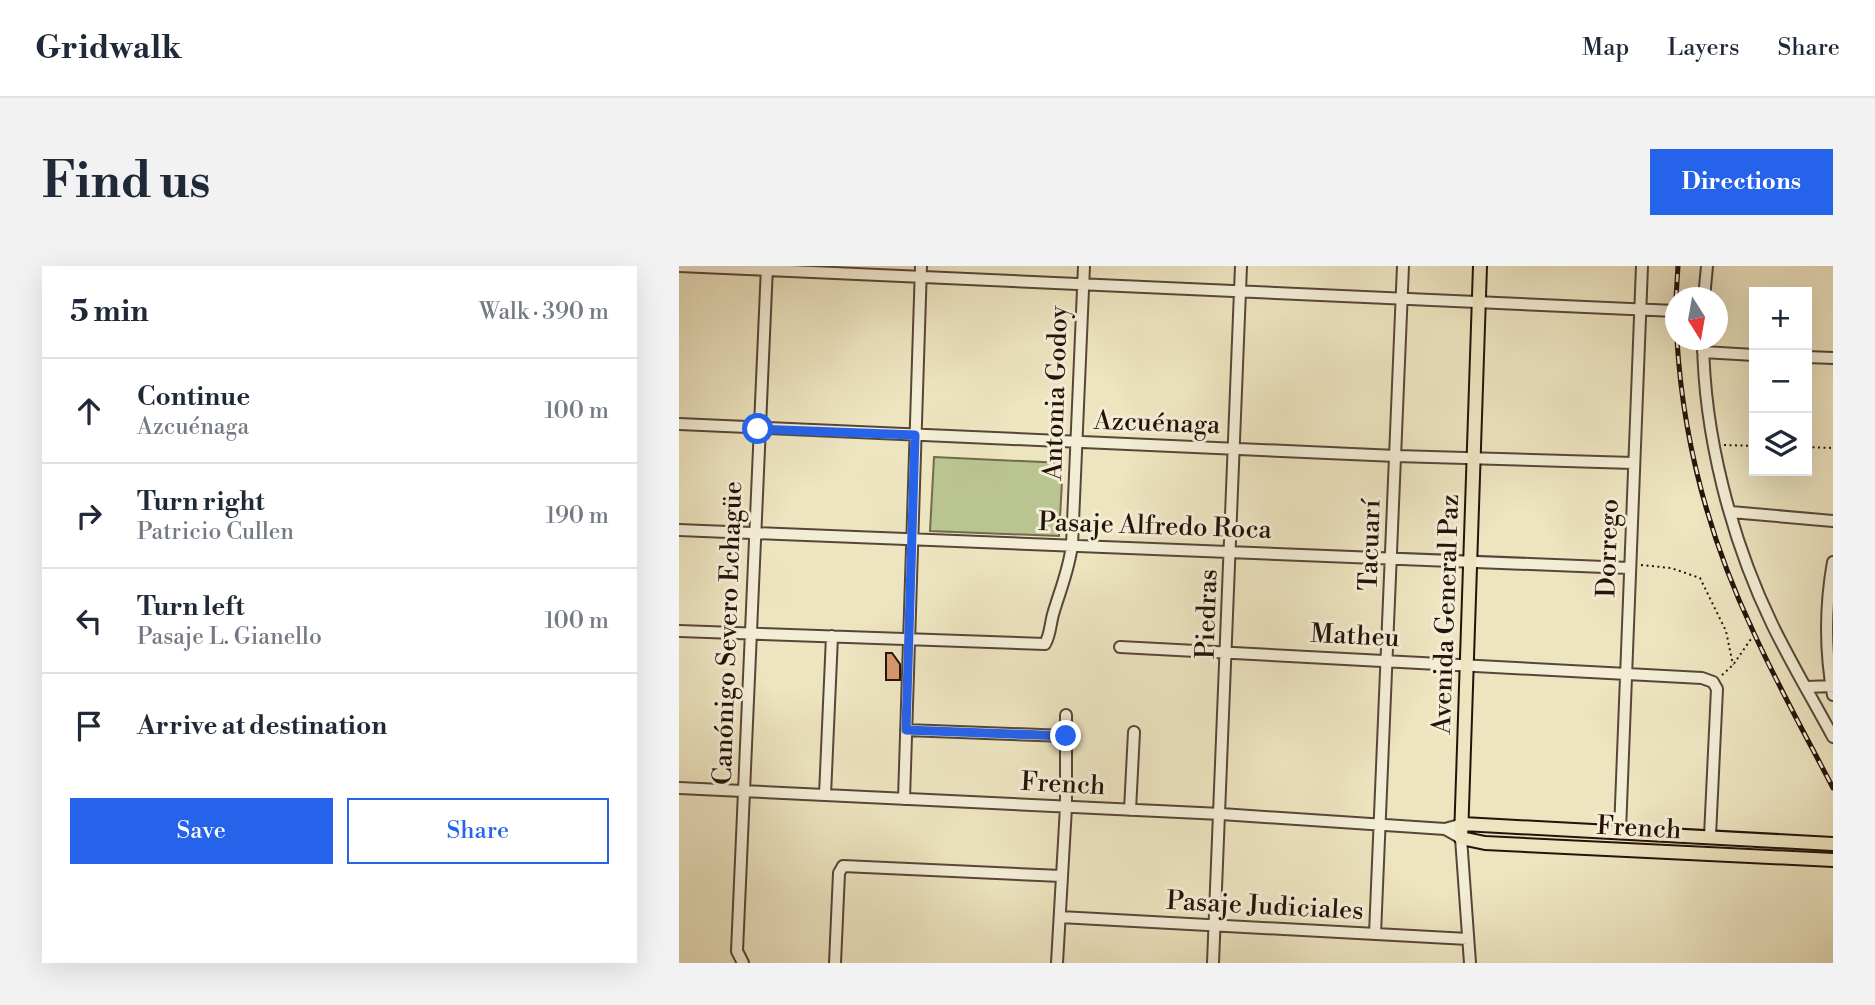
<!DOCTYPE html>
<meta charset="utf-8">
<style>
:root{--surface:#fff;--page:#f2f2f3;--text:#1f2937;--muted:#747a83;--line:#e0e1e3;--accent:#2563eb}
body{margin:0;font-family:"Libre Bodoni",serif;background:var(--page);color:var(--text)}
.controls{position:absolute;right:21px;top:21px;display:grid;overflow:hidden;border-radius:0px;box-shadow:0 7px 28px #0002}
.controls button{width:63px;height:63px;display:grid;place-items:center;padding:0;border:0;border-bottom:2px solid var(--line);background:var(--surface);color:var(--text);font:35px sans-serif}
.compass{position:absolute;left:986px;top:21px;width:63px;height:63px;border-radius:50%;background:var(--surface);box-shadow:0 7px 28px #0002;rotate:169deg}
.stop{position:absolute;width:21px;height:21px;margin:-16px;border:5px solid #2563eb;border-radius:50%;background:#fff}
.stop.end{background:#2563eb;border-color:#fff;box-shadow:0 2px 7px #0008}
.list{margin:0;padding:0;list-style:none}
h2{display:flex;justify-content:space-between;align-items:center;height:91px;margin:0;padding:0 28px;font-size:30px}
h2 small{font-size:23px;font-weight:400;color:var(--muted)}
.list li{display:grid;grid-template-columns:46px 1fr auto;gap:21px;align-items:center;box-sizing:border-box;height:105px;padding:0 28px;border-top:2px solid var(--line)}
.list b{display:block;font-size:26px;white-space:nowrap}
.list p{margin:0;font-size:23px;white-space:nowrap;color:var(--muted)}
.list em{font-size:23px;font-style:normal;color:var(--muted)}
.actions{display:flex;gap:14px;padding:21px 28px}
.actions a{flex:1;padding:16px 0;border:2px solid var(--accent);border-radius:0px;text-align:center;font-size:24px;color:var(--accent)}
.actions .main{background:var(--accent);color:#fff}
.icon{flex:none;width:38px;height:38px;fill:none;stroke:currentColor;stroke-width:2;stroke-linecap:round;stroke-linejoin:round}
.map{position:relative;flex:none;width:1154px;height:697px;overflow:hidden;border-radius:0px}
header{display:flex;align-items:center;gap:42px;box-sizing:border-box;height:98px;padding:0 35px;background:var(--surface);border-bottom:2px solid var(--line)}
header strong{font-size:33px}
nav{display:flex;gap:38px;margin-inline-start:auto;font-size:24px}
.intro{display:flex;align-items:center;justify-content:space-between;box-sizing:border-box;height:168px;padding:0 42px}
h1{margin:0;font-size:49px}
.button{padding:18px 32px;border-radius:0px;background:var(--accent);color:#fff;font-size:24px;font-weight:700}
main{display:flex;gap:42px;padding:0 42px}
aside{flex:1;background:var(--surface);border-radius:0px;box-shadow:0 7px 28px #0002}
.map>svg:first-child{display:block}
.green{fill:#bac491;stroke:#706b4d;stroke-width:2}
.building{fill:#d9986e;stroke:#251209;stroke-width:2}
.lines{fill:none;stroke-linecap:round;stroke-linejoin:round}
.minor-casing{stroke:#574637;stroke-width:14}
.major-casing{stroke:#251209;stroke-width:16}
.path{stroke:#251209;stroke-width:2;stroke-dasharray:2 3.5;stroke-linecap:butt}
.minor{stroke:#f3edd6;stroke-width:10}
.major{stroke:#ede4c0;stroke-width:12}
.rail-casing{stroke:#251209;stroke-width:5}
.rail{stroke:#f3edd6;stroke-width:2.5;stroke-dasharray:8;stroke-linecap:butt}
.route{stroke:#2563eb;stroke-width:9}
.labels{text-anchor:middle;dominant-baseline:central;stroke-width:6;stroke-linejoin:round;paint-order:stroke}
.street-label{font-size:26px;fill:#251209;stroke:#f3edd6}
</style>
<header>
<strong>Gridwalk</strong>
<nav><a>Map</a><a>Layers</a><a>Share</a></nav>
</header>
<div class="intro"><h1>Find us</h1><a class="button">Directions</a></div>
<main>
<aside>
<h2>5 min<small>Walk · 390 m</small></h2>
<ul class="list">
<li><svg class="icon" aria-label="ahead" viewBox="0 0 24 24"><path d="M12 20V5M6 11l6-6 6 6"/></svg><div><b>Continue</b><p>Azcuénaga</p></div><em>100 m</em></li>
<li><svg class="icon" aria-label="right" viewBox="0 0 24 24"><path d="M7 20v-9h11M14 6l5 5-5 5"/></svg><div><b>Turn right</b><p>Patricio Cullen</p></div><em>190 m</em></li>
<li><svg class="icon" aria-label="left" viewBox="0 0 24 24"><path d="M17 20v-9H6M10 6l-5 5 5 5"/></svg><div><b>Turn left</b><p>Pasaje L. Gianello</p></div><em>100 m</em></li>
<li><svg class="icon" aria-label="arrive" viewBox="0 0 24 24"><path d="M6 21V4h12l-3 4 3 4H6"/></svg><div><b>Arrive at destination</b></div></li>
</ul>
<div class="actions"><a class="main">Save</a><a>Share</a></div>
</aside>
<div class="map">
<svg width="1154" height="697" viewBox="0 0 1154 697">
<rect width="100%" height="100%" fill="#ede4c0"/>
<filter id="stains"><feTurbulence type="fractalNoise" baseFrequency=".00286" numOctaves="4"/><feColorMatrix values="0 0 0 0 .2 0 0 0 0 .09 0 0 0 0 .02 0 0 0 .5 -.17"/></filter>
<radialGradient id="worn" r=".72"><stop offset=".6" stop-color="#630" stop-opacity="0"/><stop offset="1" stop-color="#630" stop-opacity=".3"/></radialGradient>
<path class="green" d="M255,191l129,6 -4,73 -129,-5z"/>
<path class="building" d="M207,387h6l8,11v16h-14z"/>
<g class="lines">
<defs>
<path id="minor" d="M0,0l996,45
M1025,32l3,-32
M1024,74c1,95 28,199 69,284 19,39 41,76 61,113
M1024,86l51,3
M1128,91l26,1
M0,158l717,32 237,7
M1052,246l102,9
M0,264l950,38
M1154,296c-8,45 -8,89 0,133
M0,365l366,13c6,-11 5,-21 9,-33 7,-23 15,-42 18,-66l12,-279
M441,381l582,31 11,4 4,7 -7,147
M1127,421l27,-1
M227,464l160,6
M0,522l542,26 224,15 18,-5
M146,529l7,-159
M225,533l17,-533
M451,544l4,-78
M766,563l16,9 9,125
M941,565l22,-565
M381,651l408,22
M696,668l28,-668
M64,697l-6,-12 30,-685
M156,697l4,-90 4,-7 218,10
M378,697l9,-156v-92
M534,697l28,-697"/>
<path id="major" d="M801,0l-19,572 24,5 348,17
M784,558l370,20"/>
</defs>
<use href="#minor" class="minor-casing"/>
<use href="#major" class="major-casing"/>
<path class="path" d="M1045,179l30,1
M1128,181l26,1
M962,299l30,3 29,10 26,53 7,34
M1043,409l11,-10 18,-26"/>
<use href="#minor" class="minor"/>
<use href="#major" class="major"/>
<defs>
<path id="rail" d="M997,32l2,-32
M996,35v22
M998,74c6,100 33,200 76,291 24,53 53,105 80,157"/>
</defs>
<use href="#rail" class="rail-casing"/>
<use href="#rail" class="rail"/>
</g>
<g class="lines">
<path class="route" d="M79,163l157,6 -9,295 160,6"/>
</g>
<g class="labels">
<g class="street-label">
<text transform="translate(377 127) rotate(-88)">Antonia Godoy</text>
<text transform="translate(478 157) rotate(2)">Azcuénaga</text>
<text transform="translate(476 260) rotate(2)">Pasaje Alfredo Roca</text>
<text transform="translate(691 279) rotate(-88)">Tacuarí</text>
<text transform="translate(929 282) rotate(-88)">Dorrego</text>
<text transform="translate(528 348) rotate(-88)">Piedras</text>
<text transform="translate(767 348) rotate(-88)">Avenida General Paz</text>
<text transform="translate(49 367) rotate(-88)">Canónigo Severo Echagüe</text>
<text transform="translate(676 370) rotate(3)">Matheu</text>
<text transform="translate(384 518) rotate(3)">French</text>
<text transform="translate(960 562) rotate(3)">French</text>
<text transform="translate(586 640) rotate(3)">Pasaje Judiciales</text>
</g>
</g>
<rect width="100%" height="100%" filter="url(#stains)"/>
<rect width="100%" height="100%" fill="url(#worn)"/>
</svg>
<div class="controls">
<button>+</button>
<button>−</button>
<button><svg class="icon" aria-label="layers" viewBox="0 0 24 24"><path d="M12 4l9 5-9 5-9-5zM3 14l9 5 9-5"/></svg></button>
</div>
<svg class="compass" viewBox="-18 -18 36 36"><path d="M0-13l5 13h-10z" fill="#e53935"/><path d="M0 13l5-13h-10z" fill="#747a83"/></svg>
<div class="stop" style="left:79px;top:163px"></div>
<div class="stop end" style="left:387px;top:470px"></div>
</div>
</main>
